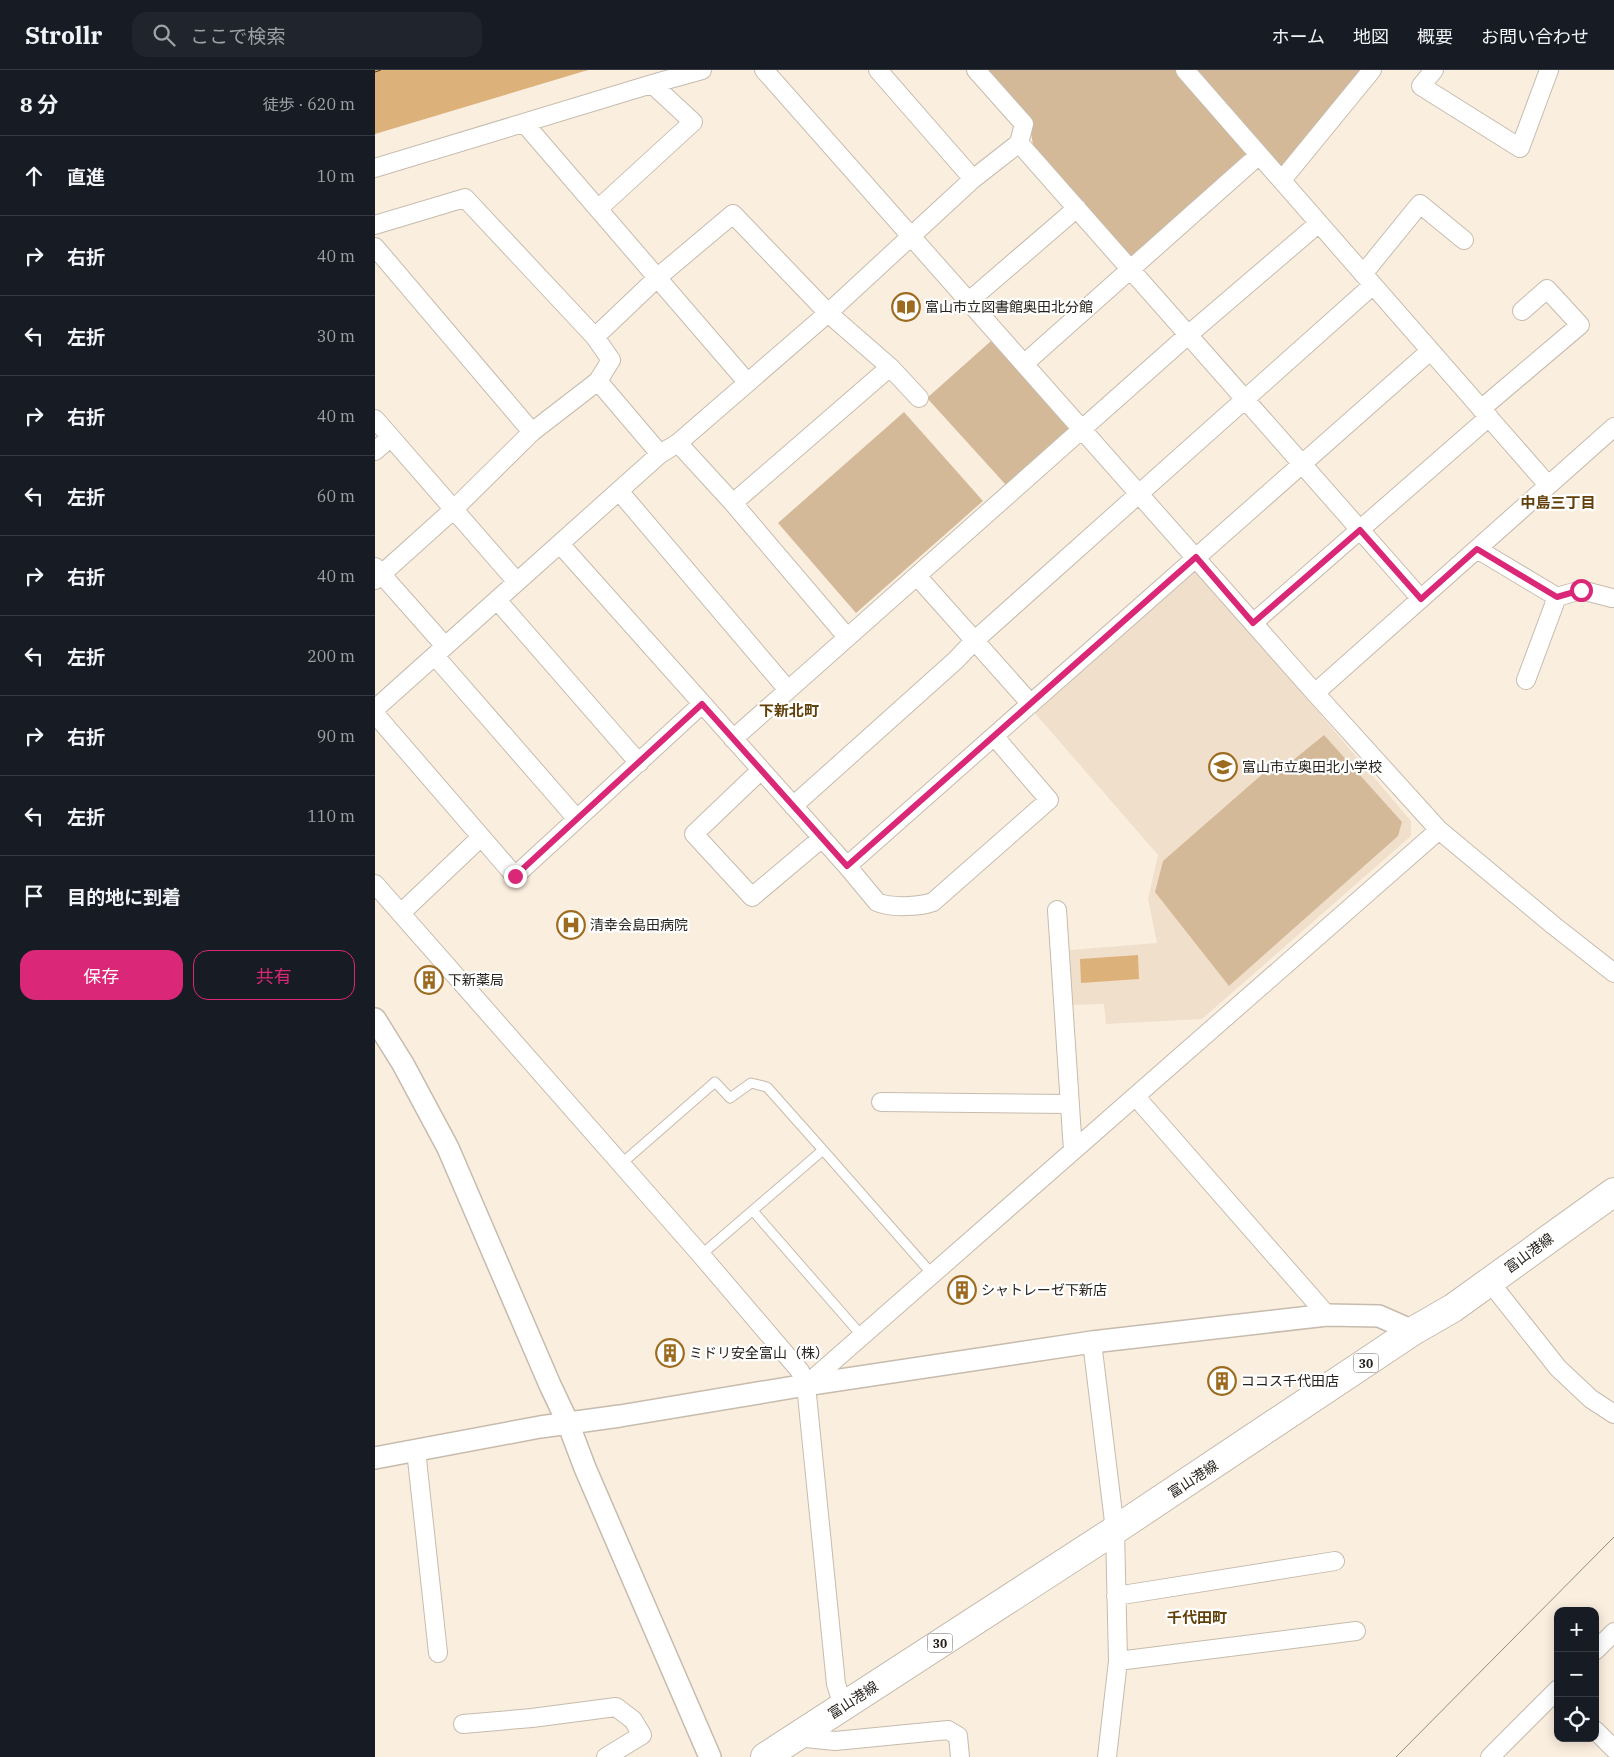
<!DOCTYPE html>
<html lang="ja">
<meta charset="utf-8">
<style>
:root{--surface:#171b24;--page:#20242c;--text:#f1f3f6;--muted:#9ea1a6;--line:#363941;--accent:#db2777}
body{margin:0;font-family:"IBM Plex Serif","Noto Sans JP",serif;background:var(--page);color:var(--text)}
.controls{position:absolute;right:15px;bottom:15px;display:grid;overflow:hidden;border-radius:10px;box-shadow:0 2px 12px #0003}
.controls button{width:45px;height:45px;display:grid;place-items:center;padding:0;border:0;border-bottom:1px solid var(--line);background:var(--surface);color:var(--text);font:25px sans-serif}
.stop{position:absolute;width:15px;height:15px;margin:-11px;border:4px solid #db2777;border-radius:50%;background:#fff}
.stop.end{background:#db2777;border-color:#fff;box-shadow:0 1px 5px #0008}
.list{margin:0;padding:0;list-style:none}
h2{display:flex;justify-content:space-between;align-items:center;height:65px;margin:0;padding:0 20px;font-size:21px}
h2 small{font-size:16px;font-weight:400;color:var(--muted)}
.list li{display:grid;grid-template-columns:32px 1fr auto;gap:15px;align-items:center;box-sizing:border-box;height:80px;padding:0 20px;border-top:1px solid var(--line)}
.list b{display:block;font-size:19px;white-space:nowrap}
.list em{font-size:16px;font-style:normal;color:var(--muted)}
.actions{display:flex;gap:10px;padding:15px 20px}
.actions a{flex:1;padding:11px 0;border:1px solid var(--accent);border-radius:15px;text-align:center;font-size:18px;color:var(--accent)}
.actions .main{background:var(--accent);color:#fff}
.icon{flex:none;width:28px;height:28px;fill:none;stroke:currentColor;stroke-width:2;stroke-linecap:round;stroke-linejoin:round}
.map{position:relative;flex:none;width:1239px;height:1687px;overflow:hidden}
header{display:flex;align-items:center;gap:30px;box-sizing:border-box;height:70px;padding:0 25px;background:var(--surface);border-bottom:1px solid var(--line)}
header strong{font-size:24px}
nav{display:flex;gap:28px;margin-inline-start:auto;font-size:18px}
.search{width:350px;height:45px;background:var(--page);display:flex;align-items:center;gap:12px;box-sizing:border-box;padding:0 18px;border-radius:15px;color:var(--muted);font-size:19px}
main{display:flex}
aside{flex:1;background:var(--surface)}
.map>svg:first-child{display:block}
.built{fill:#f0dfcb}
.green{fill:#d4b998}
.water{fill:#ddb17a}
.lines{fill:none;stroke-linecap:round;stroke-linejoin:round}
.ferry{stroke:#56380b;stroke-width:1;stroke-dasharray:6 5;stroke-linecap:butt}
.service-casing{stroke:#c6bbad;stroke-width:11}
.minor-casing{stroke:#c6bbad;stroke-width:20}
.tertiary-casing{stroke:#c6bbad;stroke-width:24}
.primary-casing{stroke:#c6bbad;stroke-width:30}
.service{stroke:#fff;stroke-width:9}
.minor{stroke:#fff;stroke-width:18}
.tertiary{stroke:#fff;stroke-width:21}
.primary{stroke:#fff;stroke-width:28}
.tram{stroke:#948c81;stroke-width:1}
.route{stroke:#db2777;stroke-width:6}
.labels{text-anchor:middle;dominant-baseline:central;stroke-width:4.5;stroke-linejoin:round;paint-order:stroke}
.shield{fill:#fff;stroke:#686461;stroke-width:1}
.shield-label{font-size:12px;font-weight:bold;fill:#27221d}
.poi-label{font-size:14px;fill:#27221d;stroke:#fff;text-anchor:start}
.street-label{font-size:14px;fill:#27221d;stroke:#fff}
.neighbourhood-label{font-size:15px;font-weight:bold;fill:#62400a;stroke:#fff}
</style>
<header>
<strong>Strollr</strong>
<div class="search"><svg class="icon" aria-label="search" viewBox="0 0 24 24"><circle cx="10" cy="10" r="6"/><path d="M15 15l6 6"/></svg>ここで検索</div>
<nav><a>ホーム</a><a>地図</a><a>概要</a><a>お問い合わせ</a></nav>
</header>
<main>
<aside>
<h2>8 分<small>徒歩 · 620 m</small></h2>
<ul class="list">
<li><svg class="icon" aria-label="ahead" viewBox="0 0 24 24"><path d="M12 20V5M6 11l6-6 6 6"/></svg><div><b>直進</b></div><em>10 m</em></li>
<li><svg class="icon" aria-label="right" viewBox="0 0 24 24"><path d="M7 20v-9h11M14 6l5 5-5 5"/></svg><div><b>右折</b></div><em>40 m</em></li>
<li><svg class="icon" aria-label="left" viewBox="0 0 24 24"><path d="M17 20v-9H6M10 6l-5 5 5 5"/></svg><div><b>左折</b></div><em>30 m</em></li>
<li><svg class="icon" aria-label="right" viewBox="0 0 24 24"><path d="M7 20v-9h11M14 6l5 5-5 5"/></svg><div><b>右折</b></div><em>40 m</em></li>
<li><svg class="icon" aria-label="left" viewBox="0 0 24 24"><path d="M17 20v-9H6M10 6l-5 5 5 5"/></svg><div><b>左折</b></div><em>60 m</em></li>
<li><svg class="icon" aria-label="right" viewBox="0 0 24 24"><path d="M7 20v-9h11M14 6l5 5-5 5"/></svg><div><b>右折</b></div><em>40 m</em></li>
<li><svg class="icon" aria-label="left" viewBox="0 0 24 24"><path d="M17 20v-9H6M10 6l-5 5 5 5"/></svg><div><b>左折</b></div><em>200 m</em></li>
<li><svg class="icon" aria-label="right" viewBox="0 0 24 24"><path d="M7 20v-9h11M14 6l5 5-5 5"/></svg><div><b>右折</b></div><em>90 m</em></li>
<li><svg class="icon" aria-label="left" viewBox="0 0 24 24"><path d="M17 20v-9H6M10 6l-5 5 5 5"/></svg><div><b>左折</b></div><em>110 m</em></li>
<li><svg class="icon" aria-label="arrive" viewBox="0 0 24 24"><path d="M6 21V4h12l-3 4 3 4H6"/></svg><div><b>目的地に到着</b></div></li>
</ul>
<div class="actions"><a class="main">保存</a><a>共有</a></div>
</aside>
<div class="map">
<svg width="1239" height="1687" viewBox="0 0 1239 1687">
<rect width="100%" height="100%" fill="#faeedf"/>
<path class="built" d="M818,502l8,2 210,247v15l-209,183 -96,5 -2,-20 -32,1 -2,-55 87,-7 -9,-44 10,-44 -124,-143z"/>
<path class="green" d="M610,0h191l73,84 -111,101h-9l-96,-110 -4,-24z
M820,0h171l-79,96 -8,1z
M616,271l78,85 -1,6 -62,53 -79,-87z
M529,342l79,89 -127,112 -78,-90z
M949,665l78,87 -4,14 -169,150 -74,-94 8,-31 110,-96 13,1z"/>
<path class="water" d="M0,0h213l-213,64z
M763,885l1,24 -58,4 -1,-24z"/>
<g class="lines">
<path class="ferry" d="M0,2l6,-2"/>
<defs>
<path id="service" d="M246,1094l94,-82 15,16 21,-15 16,4 56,63
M378,1141l109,125
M326,1185l122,-105 109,124"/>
<path id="minor" d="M389,0l551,623 124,137 114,95 61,48
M503,0l95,109
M810,0l363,415
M1059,0l-13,16 99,62 29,-78
M149,53l223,259
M644,73l402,456
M0,98l277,-84 50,-14
M907,110l90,-110
M223,139l95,-87 -41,-38
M0,155l90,-27 130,139 16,23 -13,21 -66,51 -78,77 -79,71
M0,177l157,185
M988,204l57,-70 44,36
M594,231l108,-93
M220,267l63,-60 75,-63 95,99 62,54 29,31
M650,293l234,-208
M223,311l62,73
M1106,339l99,-84 -33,-36 -25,22
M0,349l142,163
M303,373l55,60 114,134
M0,381l16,-14
M244,421l169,199
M358,433l157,-136
M185,474l287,322 583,-515
M1102,479l80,48 -31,83
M0,497l70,79
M542,506l114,128
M1182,527l24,-7 31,8
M122,530l142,163
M878,553l236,-206
M60,586l142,163
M940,623l299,-266
M0,639l285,-255 18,-11 150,-130 145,-134 46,-36 5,-19 -48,-54
M0,644l140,162 187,-172
M358,669l455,-404 131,-112
M386,700l-67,64 58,63 70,-59
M418,736l163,-146 18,-19 399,-356
M472,796l30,36c13,6 42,5 56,0l116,-102 -55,-64
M0,814l326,371 99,116 6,14 30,299 7,22
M682,840l16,241
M26,843l80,-76
M761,1027l191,218
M506,1032l189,2
M1114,1211l69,87 33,31 23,15
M717,1272l23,188 3,131 -11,96
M431,1315l633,-555
M41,1380l22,203
M741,1526l219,-35
M1220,1581l19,-19
M743,1591l238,-30
M88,1654l69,-6 84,-11 17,13 9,15 -36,22
M1220,1660l19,19
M421,1667l39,4 113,-11 10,6 2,21
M1115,1687l68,-68"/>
<path id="tertiary" d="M0,949l28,45 45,84 102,237 18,38 17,45 125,289
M0,1388l165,-31 80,-11 186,-31 286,-43 235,-27 52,1 34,15"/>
<path id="primary" d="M390,1687l350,-227 298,-199 40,-23 161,-116"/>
</defs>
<use href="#service" class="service-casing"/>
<use href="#minor" class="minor-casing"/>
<use href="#tertiary" class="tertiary-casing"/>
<use href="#primary" class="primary-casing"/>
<use href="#service" class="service"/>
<use href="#minor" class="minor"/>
<use href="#tertiary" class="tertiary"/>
<use href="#primary" class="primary"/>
<path class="tram" d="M1021,1687l218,-220"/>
</g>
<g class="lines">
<path class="route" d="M140,806l187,-172 145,162 349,-309 57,66 107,-93 61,69 56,-50 80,48 24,-7"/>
</g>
<defs>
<symbol id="library-ring" viewBox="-11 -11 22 22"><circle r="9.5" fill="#fff" stroke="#9d6b1f" stroke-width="1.5"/><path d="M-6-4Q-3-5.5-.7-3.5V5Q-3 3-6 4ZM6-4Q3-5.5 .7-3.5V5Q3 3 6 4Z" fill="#9d6b1f"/></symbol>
<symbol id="school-ring" viewBox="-11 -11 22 22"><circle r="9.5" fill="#fff" stroke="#9d6b1f" stroke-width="1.5"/><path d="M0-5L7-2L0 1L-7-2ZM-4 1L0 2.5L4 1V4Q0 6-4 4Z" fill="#9d6b1f"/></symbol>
<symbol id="hospital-ring" viewBox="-11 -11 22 22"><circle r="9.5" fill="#fff" stroke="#9d6b1f" stroke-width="1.5"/><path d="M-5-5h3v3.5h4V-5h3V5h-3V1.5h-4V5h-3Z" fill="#9d6b1f"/></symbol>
<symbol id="building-ring" viewBox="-11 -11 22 22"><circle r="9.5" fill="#fff" stroke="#9d6b1f" stroke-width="1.5"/><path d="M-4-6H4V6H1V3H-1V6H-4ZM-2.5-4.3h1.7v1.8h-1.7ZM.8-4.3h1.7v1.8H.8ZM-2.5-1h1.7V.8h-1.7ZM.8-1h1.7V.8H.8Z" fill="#9d6b1f"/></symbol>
</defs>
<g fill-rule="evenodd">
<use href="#library-ring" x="515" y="221" width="32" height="32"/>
<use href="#school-ring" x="832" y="681" width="32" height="32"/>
<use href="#hospital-ring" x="180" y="839" width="32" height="32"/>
<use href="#building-ring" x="38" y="894" width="32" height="32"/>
<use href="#building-ring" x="571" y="1204" width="32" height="32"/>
<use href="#building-ring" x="279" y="1267" width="32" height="32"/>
<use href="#building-ring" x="831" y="1295" width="32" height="32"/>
</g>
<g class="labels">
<g class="shield">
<rect x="978.5" y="1283.5" width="25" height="19" rx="4"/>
<rect x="552.5" y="1563.5" width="25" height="19" rx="4"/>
</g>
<g class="shield-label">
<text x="991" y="1293">30</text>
<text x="565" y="1573">30</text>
</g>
<g class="poi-label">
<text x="550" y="237">富山市立図書館奥田北分館</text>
<text x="867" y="697">富山市立奥田北小学校</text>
<text x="215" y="855">清幸会島田病院</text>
<text x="73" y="910">下新薬局</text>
<text x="606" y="1220">シャトレーゼ下新店</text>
<text x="314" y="1283">ミドリ安全富山（株）</text>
<text x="866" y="1311">ココス千代田店</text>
</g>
<g class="street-label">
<text transform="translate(1154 1183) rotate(-36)">富山港線</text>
<text transform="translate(818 1409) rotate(-33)">富山港線</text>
<text transform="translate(478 1630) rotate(-33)">富山港線</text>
</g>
<g class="neighbourhood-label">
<text x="1183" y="432">中島三丁目</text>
<text x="414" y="640">下新北町</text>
<text x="822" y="1547">千代田町</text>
</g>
</g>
</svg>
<div class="controls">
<button>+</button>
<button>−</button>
<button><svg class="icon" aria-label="locate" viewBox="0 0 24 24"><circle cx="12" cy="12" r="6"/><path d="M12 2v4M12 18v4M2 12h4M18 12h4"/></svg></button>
</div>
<div class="stop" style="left:1206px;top:520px"></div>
<div class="stop end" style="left:140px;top:806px"></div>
</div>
</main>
